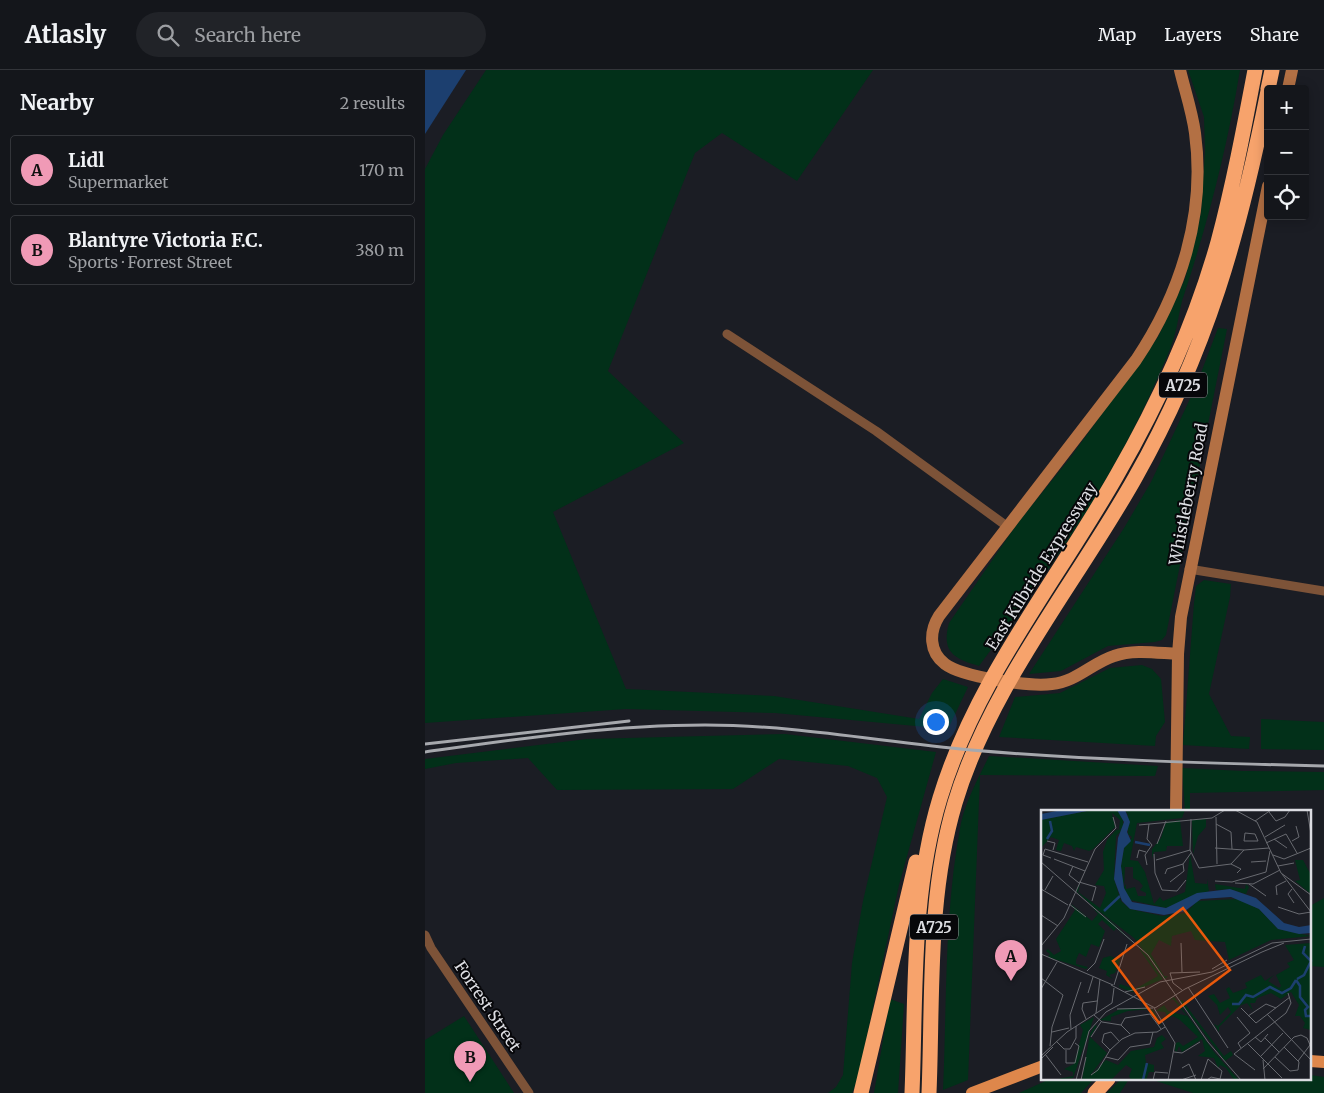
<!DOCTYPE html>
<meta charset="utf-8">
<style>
:root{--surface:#14161b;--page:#212328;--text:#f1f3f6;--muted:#9d9fa3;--line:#33353a;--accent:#f09ab6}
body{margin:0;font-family:Merriweather,serif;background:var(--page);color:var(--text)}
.controls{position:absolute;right:15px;top:15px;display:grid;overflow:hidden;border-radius:5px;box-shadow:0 2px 12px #0003}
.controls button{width:45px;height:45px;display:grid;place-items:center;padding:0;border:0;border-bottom:1px solid var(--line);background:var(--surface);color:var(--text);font:25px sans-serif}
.you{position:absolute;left:510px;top:651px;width:18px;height:18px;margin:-12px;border:4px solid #fff;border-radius:50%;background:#1a73e8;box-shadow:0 0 0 8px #1a73e833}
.badge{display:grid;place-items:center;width:32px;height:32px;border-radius:50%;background:var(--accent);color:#111;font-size:16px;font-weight:700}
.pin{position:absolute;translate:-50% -41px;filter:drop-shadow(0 1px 2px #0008)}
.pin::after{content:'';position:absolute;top:26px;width:18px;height:15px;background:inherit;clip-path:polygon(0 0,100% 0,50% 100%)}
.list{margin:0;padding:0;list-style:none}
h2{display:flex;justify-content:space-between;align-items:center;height:65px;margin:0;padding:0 20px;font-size:21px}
h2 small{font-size:16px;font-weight:400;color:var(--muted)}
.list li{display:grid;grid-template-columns:32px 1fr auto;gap:15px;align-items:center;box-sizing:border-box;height:70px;margin:0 10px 10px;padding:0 10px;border:1px solid var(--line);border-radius:5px}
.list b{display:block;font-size:19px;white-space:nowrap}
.list p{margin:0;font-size:16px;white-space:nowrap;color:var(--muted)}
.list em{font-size:16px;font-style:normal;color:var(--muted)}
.icon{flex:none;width:28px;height:28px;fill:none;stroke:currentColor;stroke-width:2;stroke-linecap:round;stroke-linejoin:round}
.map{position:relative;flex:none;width:899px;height:1023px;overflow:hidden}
header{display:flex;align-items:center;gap:30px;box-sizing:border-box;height:70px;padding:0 25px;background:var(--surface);border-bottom:1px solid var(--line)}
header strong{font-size:24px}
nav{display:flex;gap:28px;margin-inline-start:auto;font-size:18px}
.search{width:350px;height:45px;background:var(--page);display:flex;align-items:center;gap:12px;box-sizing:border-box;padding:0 18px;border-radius:28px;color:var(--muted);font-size:19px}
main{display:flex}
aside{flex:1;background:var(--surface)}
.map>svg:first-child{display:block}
.green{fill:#023019}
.water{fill:#1c3f6f}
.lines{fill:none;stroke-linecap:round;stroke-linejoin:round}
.street{stroke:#7d5338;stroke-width:9}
.secondary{stroke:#b37044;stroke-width:12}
.primary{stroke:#de874b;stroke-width:12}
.highway{stroke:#f7a36c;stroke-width:15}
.rail{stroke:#a6a8ad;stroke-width:3}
.labels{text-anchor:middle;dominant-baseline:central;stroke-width:4;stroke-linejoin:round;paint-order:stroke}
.shield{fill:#07070a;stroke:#9c9da1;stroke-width:1}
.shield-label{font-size:15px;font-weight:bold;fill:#dcdde2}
.street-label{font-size:16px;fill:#dcdde2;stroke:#07070a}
.inset-river{fill:none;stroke:#1c3f6f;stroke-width:2.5}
.inset-road{fill:none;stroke:#686a70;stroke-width:1}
.view{fill:#e8590c;fill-opacity:0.15;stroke:#e8590c;stroke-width:2.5}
.inset-edge{fill:none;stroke:#dcdde2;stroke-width:2.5}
</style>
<header>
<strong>Atlasly</strong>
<div class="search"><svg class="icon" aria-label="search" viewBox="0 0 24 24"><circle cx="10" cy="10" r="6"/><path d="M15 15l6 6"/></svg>Search here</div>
<nav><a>Map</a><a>Layers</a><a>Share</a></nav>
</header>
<main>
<aside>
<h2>Nearby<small>2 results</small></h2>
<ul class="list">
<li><span class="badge">A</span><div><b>Lidl</b><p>Supermarket</p></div><em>170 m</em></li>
<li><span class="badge">B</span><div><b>Blantyre Victoria F.C.</b><p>Sports · Forrest Street</p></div><em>380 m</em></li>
</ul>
</aside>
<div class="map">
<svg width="899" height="1023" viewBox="0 0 899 1023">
<rect width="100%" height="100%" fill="#1b1d24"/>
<path class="green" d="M61,0h387l-76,111 -75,-48 -27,20 -87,218 76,72 -131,69 73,177 148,7 145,23 13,-26 11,-14 25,8 -20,42 -173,-16 -149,-4 -201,14v-554l18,-34z
M763,0h52c-13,79 -33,156 -58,231 -3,11 -4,22 -7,33 -4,15 -11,29 -17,43 -45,104 -112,198 -179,289 -25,-7 -38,-14 -30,-43l68,-99 53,-66 88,-121 27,-58 16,-66 4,-62 -1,-34z
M793,258l9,1 -61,306 -4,5 -7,2 -47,4 -47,25 -32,3 95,-146 27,-46 45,-96z
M779,510l27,4 -1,13 -21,97 22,42 19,1 -1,12 -66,-4 11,-142 2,-17z
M717,595l10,4 9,10 4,43 -9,14 -1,10 -156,-9 16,-40 45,-4 50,-25z
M836,649l63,3v28l-63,-1z
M360,664l151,18 -37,133 -41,193 -6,15h-24l8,-6 7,-12 9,-112 11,-62 24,-104 -10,-19 -29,-12 -69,-7 -46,30 -176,1 -29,-32 -72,5 -31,6v-10l162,-20z
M564,686l169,10 -3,10 -175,-1 -12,305 -25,10c4,-88 1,-180 18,-267 5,-23 18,-46 28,-67z
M757,698l61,3 81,1v18l-134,3v19h-5z
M899,828v69l-14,-1v-60z
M465,929l14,5 -6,89h-24z
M39,946l50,77h-89v-53z
M885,1005l14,2v16h-131l-43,-14h160z
M625,1009h44l-13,14h-62z
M696,1009h8l-9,14h-13z"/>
<path class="water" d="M0,0h41l-41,64z"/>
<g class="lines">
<path class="street" d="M302,264l149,97 132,96
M764,499l135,22
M0,865l6,13 98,145"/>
<path class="secondary" d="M863,19l4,-19
M753,584c-21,-1 -44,-5 -64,2 -22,7 -38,26 -62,28 -22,3 -90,-7 -107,-20 -16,-12 -16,-32 -6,-48l197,-256c45,-67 70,-146 59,-227 -3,-22 -10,-42 -15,-63
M751,742l2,-158 3,-37 87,-431"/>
<path class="primary" d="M885,991l14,1
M547,1023l71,-27"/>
<path class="highway" d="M843,19l4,-19
M436,1023l55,-231
M487,1023c4,-98 -1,-200 28,-295 36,-119 117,-217 177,-323 42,-73 78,-151 101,-233 15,-56 26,-114 37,-172
M504,1023c4,-97 -2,-196 26,-290 35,-117 121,-220 180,-325 72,-127 105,-246 133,-387
M670,1023l13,-14"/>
<path class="rail" d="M0,674l204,-23
M0,682c92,-13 186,-27 280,-27 89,0 177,17 266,25 117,10 235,13 353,16"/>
</g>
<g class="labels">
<g class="shield">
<rect x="734" y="302.5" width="48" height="25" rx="4"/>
<rect x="485" y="844.5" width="48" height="25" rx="4"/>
</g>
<g class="shield-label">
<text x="758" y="315">A725</text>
<text x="509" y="857">A725</text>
</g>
<g class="street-label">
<text transform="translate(763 424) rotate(-79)">Whistleberry Road</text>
<text transform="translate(616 496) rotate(-58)">East Kilbride Expressway</text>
<text transform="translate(63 936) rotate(56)">Forrest Street</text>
</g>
</g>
<g transform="translate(616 740)">
<rect width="270" height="270" fill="#1b1d24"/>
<path d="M51,0h25l6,7v11l-4,1 1,-9 -8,-7 3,14 -22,22 -4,2 -13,-4 -2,4 -2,-5 -8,-3 -3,8 -5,-1 3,-10 -8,-3 -10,11v-28zM84,0h60l-3,8 -45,5 -7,37 8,1 7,11 9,32 6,-7 3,4 22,-9 5,-38 5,29 12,1v-5l2,12 -43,17 -36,-8 -6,-12 -3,-22 3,-18 8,-11 -4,-3v-19zM84,57h8v11l6,3 4,5 -3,4 6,3v3h-8l-3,-9 -9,2v-5l-2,3zM165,9v8l-8,9 -5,18 -1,-34zM139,10l3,26h-16l-1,5 -12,1 -2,6v-9l9,-11 5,-16zM82,19l-7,7 -2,43 7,22 9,8 32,7 24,-3 11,-12 41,-2 21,10 19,20 33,7 -40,4 -42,20 -4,-18 -30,-2 -4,-9 -19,5 -1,10 -12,-6 -8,14 13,22h4l-3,3 -31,-41 -39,-30 -19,-17 4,-7 -2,8 22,16 6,-15 -2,-7 -9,-1 9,-15 -1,-18 4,-12 9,-10zM254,50h8l8,15v19l-16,-13 5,-1zM174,74l30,5 1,-5 3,3 -3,7 -16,-5 -14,1zM30,94l21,17 6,-7 -6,-7 21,16 32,31 18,25 -31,13 -13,-5 1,-3 15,5 23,-13 -21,-30 -21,-18 -2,3 -12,-11 -4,4 7,7 -6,16 -8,-3 -5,13 -7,-4 -3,7v4l12,3 -2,2 -38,-12 2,-3 -4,-3 2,-2 6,6 7,-4 -5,-12 19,-29zM270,133v87l-8,-2 2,-5 -5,-7h-5l4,-11 -8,-13 -10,7 -10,-6 -14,5 -2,5h-5l3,8 -6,-8 -6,2 -22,22v5l-5,-8 4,2 13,-14 -3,-5 -8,8 -3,-10 -9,-9 6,-2 6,9 10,-5 -4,-9 3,-2 4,6 14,-5 -2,-5 16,-8 4,6 9,-6 -6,6 11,7 2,-2 -5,-11 14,-8 -3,-4 7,-3 -9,-15zM69,146l10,4 -5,13 -6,2 4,4 -7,-4 1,-4 -8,-3 4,-10zM133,187l40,55 25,28h-5l-8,-12 -6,-3 -2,3 -4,-10 -16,-2 7,-5 -3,-12 -20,13 -3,-6 -2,5 4,1 -6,-1 1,-8 3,-1 4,4 15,-9 -18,-17 -7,-4 -10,5 5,-4 -3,-5 -9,-1 8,-6 4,6 19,5 -14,-17 -4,2zM141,190l42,56 7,-5 2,4 -8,6 -45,-60zM106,198l4,1 2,1 10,18 -13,-19 -22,2 -17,6v4l-11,-1 20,-11zM53,207l-21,61 -20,2 20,-4v-4l-9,-3 10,-5 9,-34 -3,-5zM54,215l2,1 -7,11 17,16 -18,24 17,-17 12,5 13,-14 23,-4 3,-9 5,-3 4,4 -5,4 3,5 -19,7 1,8 8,2v7h-5l-3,8h-15l-2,-4 3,-7 -6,-4 -15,15h-29l8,-46z" fill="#023019" fill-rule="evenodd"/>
<path d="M21,0h30l-51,10v-6zM76,0h8l5,12 -3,10 4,9 -7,7 -3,18 3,22 8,14 34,6 31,-15 33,-4 26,9 28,25 15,4 12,-2v8l-12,1 -21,-5 -19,-20 -28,-12 -30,2 -16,12 -21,4 -34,-6 -8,-8 -8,-22 4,-41 6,-16z" fill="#1c3f6f"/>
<path class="inset-river" d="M6,29l5,-8 -2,-10M94,32l15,3M63,101l16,-15M256,169l7,-4 7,-14 -8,-8 2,-7M255,170l4,6v11l8,10 -3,3 1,6h5M191,194h7l7,-9 7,2 17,-10 12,6 9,-5 5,-8M102,270l4,-17"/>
<path class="inset-road" d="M194,0l22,12 24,51 30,22M266,0l4,24M228,2l7,9 9,-4 5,-7M175,7l1,47M150,9l-1,31 9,18 32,-4 13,-14 25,-2M214,11l16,-11M175,14l15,8 1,17M98,15l73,-7 13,-8M204,23l10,1 3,7h-14zM224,27l20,-12M233,29l13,9M6,31l8,2 -2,7M251,31l7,-4 -3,-11M225,33l20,-9 11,19M116,34l9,-23M174,38l29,2M113,44l1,19 7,17 15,1 9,-11M232,45l11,4 27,-11M10,48l-8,-3 2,-6 43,13M96,48l2,-8 7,2M13,49l31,12M115,50l34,-10M0,52l107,93 60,87 33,38M210,52l15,-1M190,54l10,5 -4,4M106,55l-2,-10 7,-10 -5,-6 2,-15M32,56l-4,9 10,8M237,56l16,-3M124,64l2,-5 16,-5 8,-11M241,64l29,38M174,71l17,1 34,-10 4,-21M38,72l17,5 -4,14M129,72l14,-11 -1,-7M194,73l18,1 27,-14M208,74l17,12M0,79l27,16M251,79l-4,5 6,9M4,80l8,-14M236,85l-1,-9 10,-5M28,94l17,13M237,97l21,7 12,-2M0,105l17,11M140,133l1,29M0,136l23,-28 31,-69 21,-21 -3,-11M221,142l22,-9M0,144l72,31M171,159l15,-9M46,161l8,-8 9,-24M0,168l22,17 -11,32 -2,19M70,175l44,23 30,-19 77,-37M73,175l13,-41M147,177l40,61M0,179l16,-27M141,180l-9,-7 -3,-10 30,-1M84,182l20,-5M47,183l5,-16M113,198l21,35 -7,37M200,198l15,15 34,-26M76,199l36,-1M55,203l4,-34M226,204l44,46M53,205l8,7 19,3 9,9M207,206l18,-12 10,4M196,207l13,16 -12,10 3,5M45,209l-4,-10 1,-6 14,-2M80,215l4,-7 25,-4 11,15M30,219l-1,-14 11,-33M11,222l17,-4M50,227l10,-15M214,227l6,5 7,-8M224,228l14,14M15,231l8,8h6l6,-11v-12M206,233l35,35M243,237l15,15 -1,8M25,240v13h9l4,-17 -4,-3M69,240l-8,-8 2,-8 7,-2 8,9M133,242l8,1 18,-11M4,244l16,21M0,246l26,-24 45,-29 2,-15M65,247l12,3 12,-13 20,-3 3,-12M219,247l23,-24M234,247l15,14 8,-1M0,249l12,-12M222,250l2,20M141,258l7,-4 7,16M222,259l31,-32 7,-2 6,3 3,7 -12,16M214,260l-21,-16 52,-41 5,-10 -3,-10M50,265l7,-5 12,-20 12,-11 13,-6 22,-1 8,-5M35,270l13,-49 17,-19 54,-30 52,-10 60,-29 39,-4M40,270l5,-23M112,270l2,-8 13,1M140,270l15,-5M160,270l7,-21 14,12 -2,8 -9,-2 -4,3"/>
<path class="view" d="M142,98l47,62 -71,53 -46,-62z"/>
<rect width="270" height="270" class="inset-edge"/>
</g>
</svg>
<div class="controls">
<button>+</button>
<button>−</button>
<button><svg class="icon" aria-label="locate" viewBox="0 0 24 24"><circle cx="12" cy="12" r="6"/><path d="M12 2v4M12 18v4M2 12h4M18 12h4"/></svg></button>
</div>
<div class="you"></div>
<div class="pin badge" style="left:586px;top:911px">A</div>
<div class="pin badge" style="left:45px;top:1012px">B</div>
</div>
</main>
